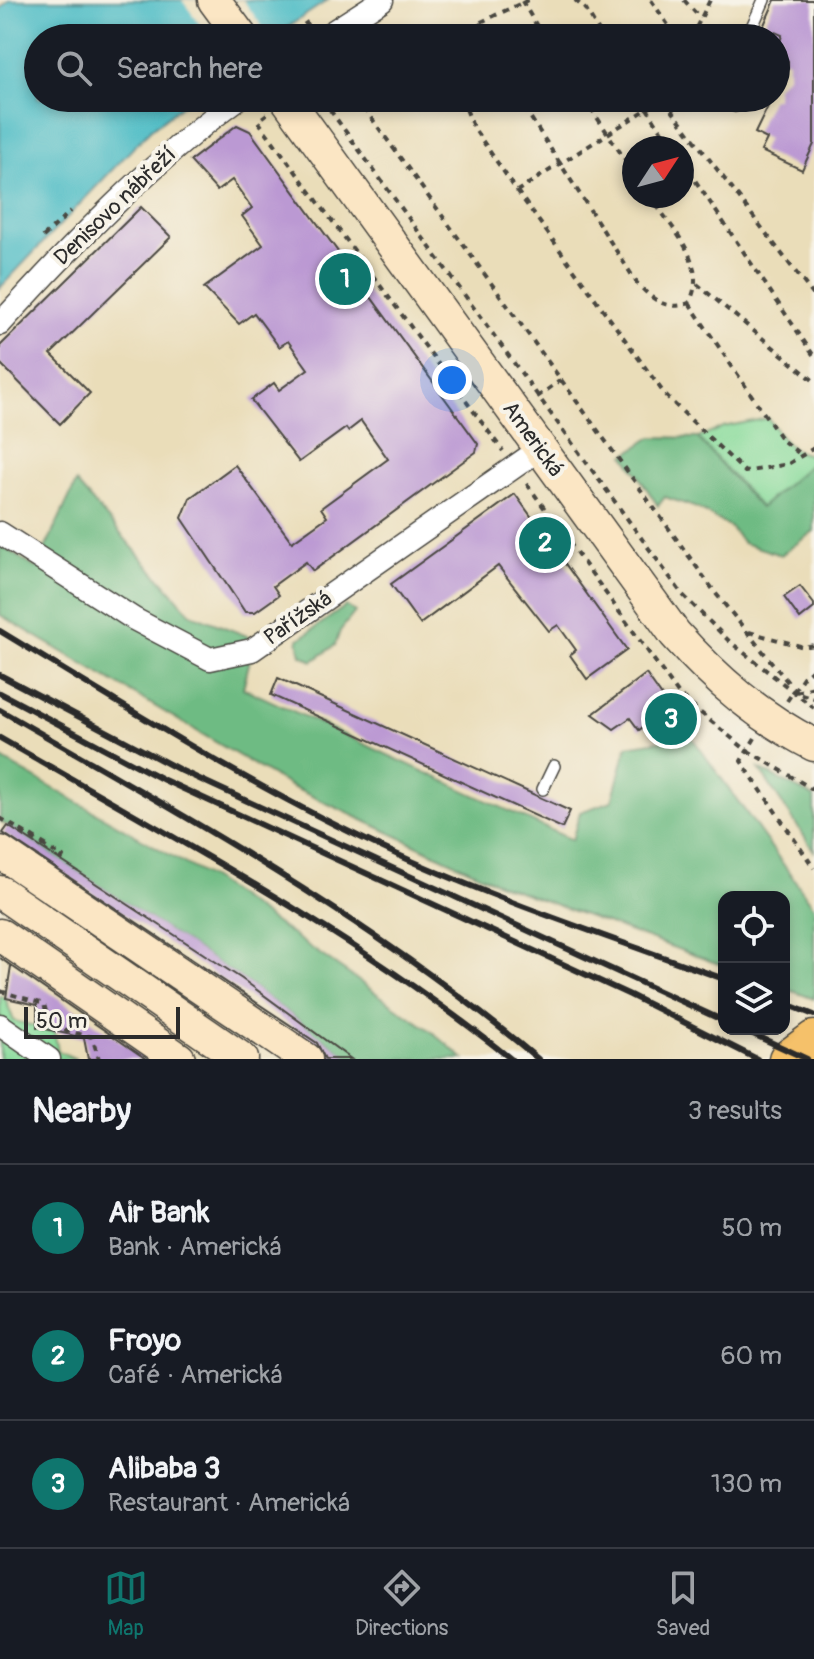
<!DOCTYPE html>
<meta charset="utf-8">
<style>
:root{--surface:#171b24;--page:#242831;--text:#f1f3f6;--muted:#9ea1a6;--line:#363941;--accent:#0f766e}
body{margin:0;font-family:Pangolin,sans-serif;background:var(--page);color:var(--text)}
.controls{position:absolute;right:24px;bottom:24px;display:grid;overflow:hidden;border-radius:16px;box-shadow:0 4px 12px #0003}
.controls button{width:72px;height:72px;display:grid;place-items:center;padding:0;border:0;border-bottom:2px solid var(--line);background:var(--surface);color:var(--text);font:40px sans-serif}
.compass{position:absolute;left:622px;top:136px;width:72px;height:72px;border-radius:50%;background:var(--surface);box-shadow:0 4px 12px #0003;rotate:54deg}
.scale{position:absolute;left:24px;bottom:20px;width:156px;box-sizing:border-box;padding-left:8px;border:4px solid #2b2b2b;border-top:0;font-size:22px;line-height:28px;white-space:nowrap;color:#2b2b2b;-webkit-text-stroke:6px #f7f3e8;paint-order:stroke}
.you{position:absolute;left:452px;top:380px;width:28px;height:28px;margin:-20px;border:6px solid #fff;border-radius:50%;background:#1a73e8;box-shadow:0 0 0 12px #1a73e833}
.badge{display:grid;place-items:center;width:52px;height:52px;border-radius:50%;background:var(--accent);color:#fff;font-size:26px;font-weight:700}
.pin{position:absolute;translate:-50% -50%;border:4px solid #fff;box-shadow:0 2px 8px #0006}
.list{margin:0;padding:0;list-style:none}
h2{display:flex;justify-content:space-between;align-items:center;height:104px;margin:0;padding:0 32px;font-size:34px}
h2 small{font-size:26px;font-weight:400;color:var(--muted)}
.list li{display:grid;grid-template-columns:52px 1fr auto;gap:24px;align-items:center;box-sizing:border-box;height:128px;padding:0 32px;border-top:2px solid var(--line)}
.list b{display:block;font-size:30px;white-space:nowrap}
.list p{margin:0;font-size:26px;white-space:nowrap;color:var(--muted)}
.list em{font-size:26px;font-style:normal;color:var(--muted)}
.icon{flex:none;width:44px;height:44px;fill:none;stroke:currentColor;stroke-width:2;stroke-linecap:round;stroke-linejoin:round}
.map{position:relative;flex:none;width:814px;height:1059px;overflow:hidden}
.search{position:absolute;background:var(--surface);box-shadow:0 4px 12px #0003;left:24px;right:24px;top:24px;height:88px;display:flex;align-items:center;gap:20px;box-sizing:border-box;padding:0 28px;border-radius:44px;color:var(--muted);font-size:30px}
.sheet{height:488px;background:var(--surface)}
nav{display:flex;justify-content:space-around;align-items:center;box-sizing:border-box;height:112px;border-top:2px solid var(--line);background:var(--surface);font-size:22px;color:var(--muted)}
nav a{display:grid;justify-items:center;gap:4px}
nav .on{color:var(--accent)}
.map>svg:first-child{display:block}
.green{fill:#89db9b;stroke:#5a8363;stroke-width:2}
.forest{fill:#6ebb83;stroke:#4c7357;stroke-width:2}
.water{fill:#4fbdc6;stroke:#3d7478;stroke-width:2}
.pier{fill:#eaddb9}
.building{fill:#bb99d3}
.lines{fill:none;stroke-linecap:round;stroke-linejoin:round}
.lane-casing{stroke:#484640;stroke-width:14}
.street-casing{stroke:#484640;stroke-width:25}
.secondary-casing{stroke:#484640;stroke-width:35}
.primary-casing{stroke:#484640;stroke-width:39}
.path{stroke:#484640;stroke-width:4;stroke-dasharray:6 6;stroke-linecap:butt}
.lane{stroke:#fff;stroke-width:11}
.street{stroke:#fff;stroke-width:22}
.secondary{stroke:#fbe6c4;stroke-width:32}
.primary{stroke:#f5c16b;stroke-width:36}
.rail{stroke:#2b2b2b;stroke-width:6}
.path-bridge{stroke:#484640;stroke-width:4;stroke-dasharray:6 6;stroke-linecap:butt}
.labels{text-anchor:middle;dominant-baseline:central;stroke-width:8;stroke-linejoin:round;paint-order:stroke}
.street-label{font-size:22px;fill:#2b2b2b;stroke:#f7f3e8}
</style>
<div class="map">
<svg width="814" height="1059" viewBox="0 0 814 1059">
<rect width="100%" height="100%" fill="#f7f3e8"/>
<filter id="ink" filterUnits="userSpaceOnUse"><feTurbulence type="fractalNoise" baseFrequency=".0125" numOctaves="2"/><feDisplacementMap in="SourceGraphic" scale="16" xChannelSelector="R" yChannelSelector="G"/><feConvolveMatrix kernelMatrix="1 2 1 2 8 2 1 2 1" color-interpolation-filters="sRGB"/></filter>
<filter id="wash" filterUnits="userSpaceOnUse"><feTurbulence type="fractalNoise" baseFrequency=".006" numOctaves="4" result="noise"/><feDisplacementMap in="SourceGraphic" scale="32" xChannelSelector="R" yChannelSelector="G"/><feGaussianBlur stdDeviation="1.8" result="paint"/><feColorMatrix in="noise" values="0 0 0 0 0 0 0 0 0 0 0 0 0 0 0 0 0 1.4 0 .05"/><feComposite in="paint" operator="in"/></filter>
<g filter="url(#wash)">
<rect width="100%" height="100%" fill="#eaddb9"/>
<path class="green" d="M768,418c12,18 23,37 46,37v6l-53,47 -63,-70 25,-11z
M0,996l5,2 9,23 40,10 4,20 18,8h-76z"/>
<path class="forest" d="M652,437l46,1 62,70 54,-47v70l-33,24 -38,-12 -13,-16 -33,-19 -32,-11 -7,9 -33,-51z
M76,483l115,131 64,25 -12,49 329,152 8,-28 32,-11 15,-55 64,-10 123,171v92l-30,-11v-91h-60v69l-222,-81 -212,-99 -290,-171v-70l36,23z
M346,606l9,6 -15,19 -5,14 -22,16 -12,-6 -3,-15z
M0,758l212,121 223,155 29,25h-113l-109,-80 -242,-158z
M759,769l55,28v54z"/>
<path class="water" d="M9,0h319l-57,38h-233v60h153l-41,32 -150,158v-279z"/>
<path class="pier" d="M182,0h61l23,32 11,1 -6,5h-61z"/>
<g id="blocks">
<path class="building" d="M775,0h39v144l-12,26 -41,-19 6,-12 -12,-6 17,-35h4l1,-12 11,-11v-14l-12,-5 6,-21 -19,-8z
M237,125l13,6 228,313 -2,8 -163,119 -7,-9 -33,24 6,9 -24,17h-10l-63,-94 8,-20 45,-33 57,77 35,-25 -6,-9 67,-49 -27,-38 -13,10 -2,-3 -47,34 -48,-62 23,-17 5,7 29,-21 -20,-28 -9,6 -25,-34 -15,11 -35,-36 59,-43 -21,-29 10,-8 -20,-28 -15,11 -27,-30z
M141,207l30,30 -120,117 39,39 -30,31 -60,-61v-17z
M515,494l112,156 -40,29 -17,-24 6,-5 -18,-25 -9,6 -51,-65 -78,58 -29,-40z
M800,586l14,18v4l-14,11 -16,-22z
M646,674l24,34 -31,22 -9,-12 -16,11 -21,-15z
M278,678l292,133 -8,17 -291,-133z
M8,826l234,153 109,80h-26l-8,-16 -314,-210z
M0,958l146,101h-58l-4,-21 -47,-11v-22l-31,-7 5,-32z"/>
</g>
</g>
<g filter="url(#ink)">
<use href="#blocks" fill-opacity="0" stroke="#484640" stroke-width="2"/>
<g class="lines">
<defs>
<path id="lane" d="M747,38l17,-38
M776,78l4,-4
M729,98l6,8 20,-8
M543,789l11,-23"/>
<path id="street" d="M323,38l59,-38
M0,324c74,-81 150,-161 239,-226
M0,533l134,86 76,40 42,-9 288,-201
M0,1025l49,34"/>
<path id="secondary" d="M214,0l28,38
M286,98l389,536c41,46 84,83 139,111
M0,852l306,207
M0,892l242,167
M0,935l179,124"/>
<path id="primary" d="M787,1059l27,-20"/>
</defs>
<use href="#lane" class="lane-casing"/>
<use href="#street" class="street-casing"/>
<use href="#secondary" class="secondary-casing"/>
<use href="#primary" class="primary-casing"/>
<path class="path" d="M575,0l11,10 17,28
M651,0l26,38
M684,0l16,18
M522,1l22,37
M481,22l4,16
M284,38l24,-16
M463,38l18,-16 47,-22
M691,38l19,-38
M357,98l360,497 74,91
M462,98l11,29 44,64 146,-92
M518,98l119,185c15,17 30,28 52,20 21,-39 -18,-75 -39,-107
M584,98l50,75
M640,98l33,50
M664,100l150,196
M330,110l352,484 47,47 85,67
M267,114l-9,7 245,330
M682,161l132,195
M517,191l149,205 79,76 43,-8 26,-16
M43,237l28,-26
M697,284l117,97
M689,303l93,137 19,15
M537,397l24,-17
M527,484l153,212 65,53 69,41
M749,632l55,15 10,-2
M796,692l18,-5
M801,694l13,4
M787,701l16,-24 11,-9
M755,738l-14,23 73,107
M21,832l42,25 -3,5
M0,991l44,13 6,23 42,10 7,22"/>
<use href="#lane" class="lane"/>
<use href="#street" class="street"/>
<use href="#secondary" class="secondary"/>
<use href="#primary" class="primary"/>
<path class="rail" d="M0,631c129,78 258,160 396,223 106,48 218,85 328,125
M0,675l182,96 542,250
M0,693l164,87 466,215 127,64
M0,710c186,107 374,210 538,349
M0,738c174,100 354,195 511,321
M784,1003l30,12
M742,1029l65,30"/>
<path class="path-bridge" d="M0,818l49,29 -3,4"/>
</g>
</g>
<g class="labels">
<g class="street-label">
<text transform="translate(115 206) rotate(-44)">Denisovo nábřeží</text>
<text transform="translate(533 439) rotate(54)">Americká</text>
<text transform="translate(298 618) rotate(-35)">Pařížská</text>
</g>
</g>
</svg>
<div class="controls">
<button><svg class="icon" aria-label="locate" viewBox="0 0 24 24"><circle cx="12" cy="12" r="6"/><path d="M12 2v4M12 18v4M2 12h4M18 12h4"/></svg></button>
<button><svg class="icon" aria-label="layers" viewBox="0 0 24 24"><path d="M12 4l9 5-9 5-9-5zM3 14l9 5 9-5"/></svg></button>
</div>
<svg class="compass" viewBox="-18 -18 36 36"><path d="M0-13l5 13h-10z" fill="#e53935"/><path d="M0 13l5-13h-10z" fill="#9ea1a6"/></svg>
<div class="scale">50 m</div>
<div class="you"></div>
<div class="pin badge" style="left:345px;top:279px">1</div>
<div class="pin badge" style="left:545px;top:543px">2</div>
<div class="pin badge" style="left:671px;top:719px">3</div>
<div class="search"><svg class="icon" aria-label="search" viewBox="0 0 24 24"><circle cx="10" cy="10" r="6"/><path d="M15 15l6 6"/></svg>Search here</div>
</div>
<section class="sheet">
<h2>Nearby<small>3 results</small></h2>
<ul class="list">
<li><span class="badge">1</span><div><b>Air Bank</b><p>Bank · Americká</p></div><em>50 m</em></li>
<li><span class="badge">2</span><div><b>Froyo</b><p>Café · Americká</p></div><em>60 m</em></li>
<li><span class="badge">3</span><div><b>Alibaba 3</b><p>Restaurant · Americká</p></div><em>130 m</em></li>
</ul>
</section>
<nav>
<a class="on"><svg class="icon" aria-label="map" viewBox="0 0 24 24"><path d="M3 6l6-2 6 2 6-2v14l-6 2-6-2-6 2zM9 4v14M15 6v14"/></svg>Map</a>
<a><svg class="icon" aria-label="directions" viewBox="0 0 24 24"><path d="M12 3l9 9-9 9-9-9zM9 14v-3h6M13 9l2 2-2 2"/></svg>Directions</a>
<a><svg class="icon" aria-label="saved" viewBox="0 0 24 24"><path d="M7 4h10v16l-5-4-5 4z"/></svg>Saved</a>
</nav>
